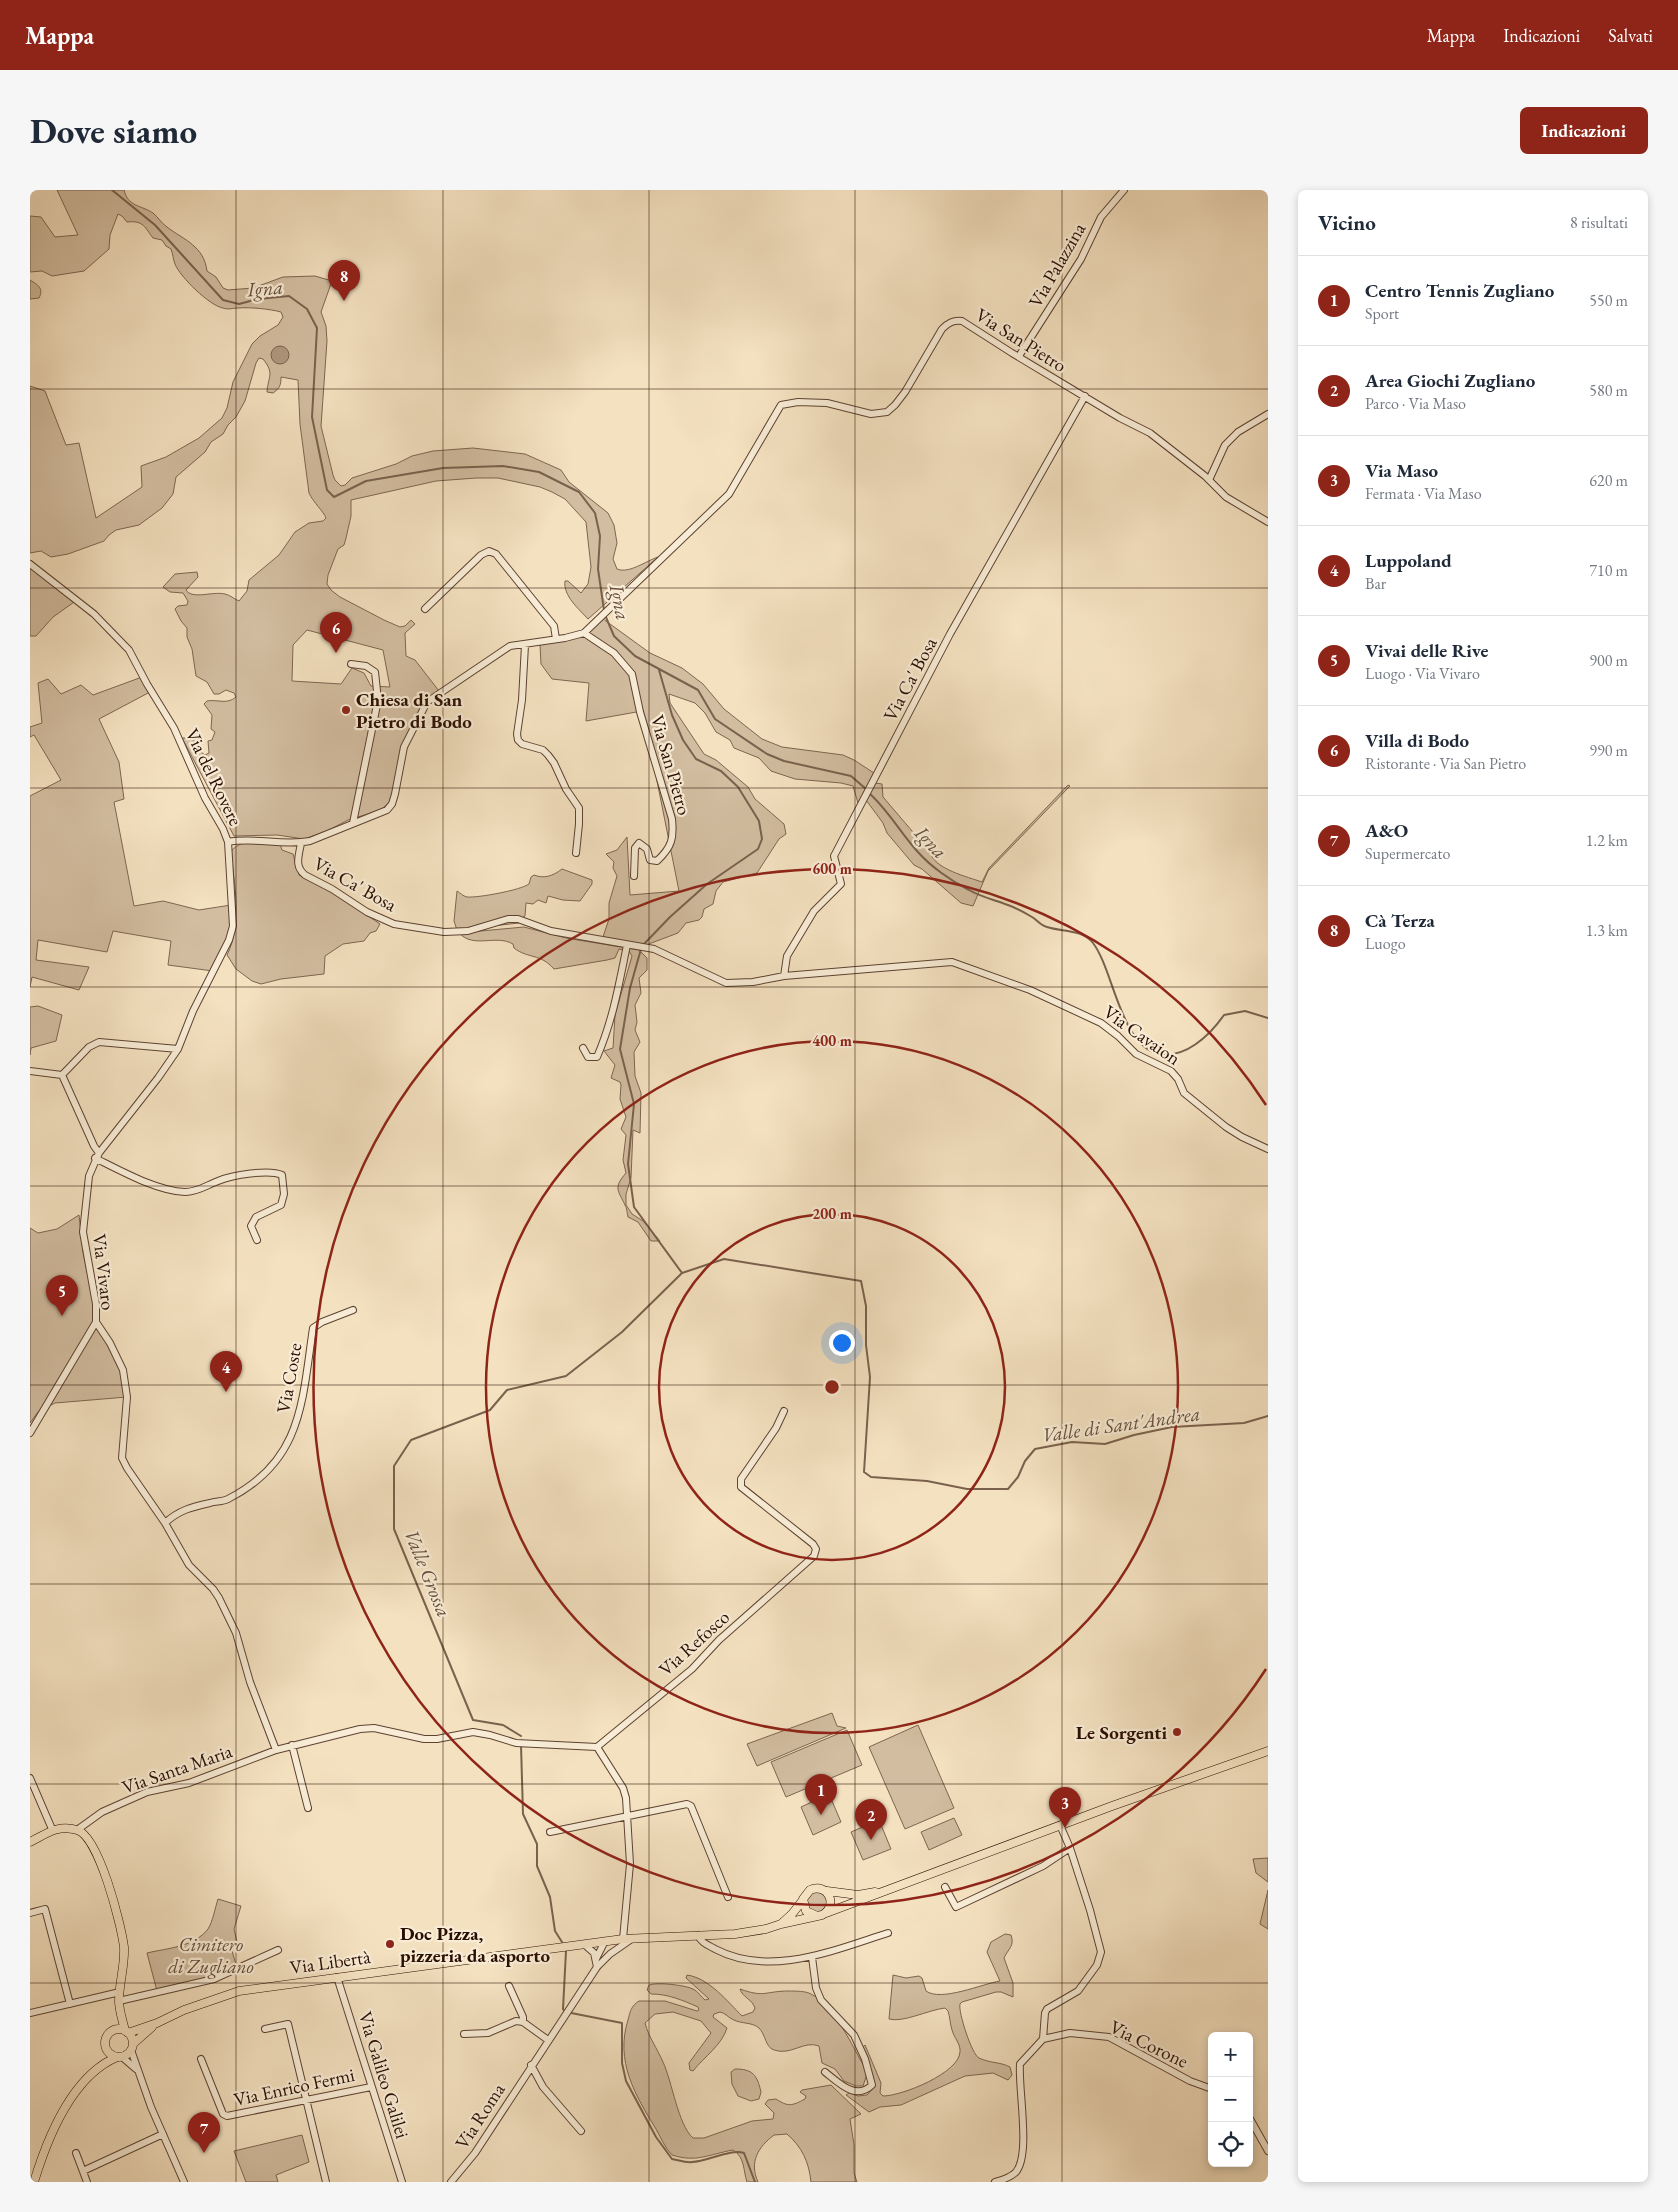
<!DOCTYPE html>
<html lang="it">
<meta charset="utf-8">
<style>
:root{--surface:#fff;--page:#f6f6f7;--text:#1f2937;--muted:#747a83;--line:#e0e1e3;--accent:#8f2418}
body{margin:0;font-family:"EB Garamond",serif;background:var(--page);color:var(--text)}
.controls{position:absolute;right:15px;bottom:15px;display:grid;overflow:hidden;border-radius:8px;box-shadow:0 2px 8px #0003}
.controls button{width:45px;height:45px;display:grid;place-items:center;padding:0;border:0;border-bottom:1px solid var(--line);background:var(--surface);color:var(--text);font:25px sans-serif}
.you{position:absolute;left:811px;top:1152px;width:18px;height:18px;margin:-12px;border:4px solid #fff;border-radius:50%;background:#1a73e8;box-shadow:0 0 0 8px #1a73e833}
.badge{display:grid;place-items:center;width:32px;height:32px;border-radius:50%;background:var(--accent);color:#fff;font-size:16px;font-weight:700}
.pin{position:absolute;translate:-50% -41px;filter:drop-shadow(0 1px 2px #0008)}
.pin::after{content:'';position:absolute;top:26px;width:18px;height:15px;background:inherit;clip-path:polygon(0 0,100% 0,50% 100%)}
.list{margin:0;padding:0;list-style:none}
h2{display:flex;justify-content:space-between;align-items:center;height:65px;margin:0;padding:0 20px;font-size:21px}
h2 small{font-size:16px;font-weight:400;color:var(--muted)}
.list li{display:grid;grid-template-columns:32px 1fr auto;gap:15px;align-items:center;box-sizing:border-box;height:90px;padding:0 20px;border-top:1px solid var(--line)}
.list b{display:block;font-size:19px;white-space:nowrap}
.list p{margin:0;font-size:16px;white-space:nowrap;color:var(--muted)}
.list em{font-size:16px;font-style:normal;color:var(--muted)}
.icon{flex:none;width:28px;height:28px;fill:none;stroke:currentColor;stroke-width:2;stroke-linecap:round;stroke-linejoin:round}
.map{position:relative;flex:none;width:1238px;height:1992px;overflow:hidden;border-radius:8px}
header{display:flex;align-items:center;gap:30px;box-sizing:border-box;height:70px;padding:0 25px;background:var(--accent);color:#fff}
header strong{font-size:24px}
nav{display:flex;gap:28px;margin-inline-start:auto;font-size:18px}
.intro{display:flex;align-items:center;justify-content:space-between;box-sizing:border-box;height:120px;padding:0 30px}
h1{margin:0;font-size:35px}
.button{padding:12px 22px;border-radius:8px;background:var(--accent);color:#fff;font-size:18px;font-weight:700}
main{display:flex;gap:30px;padding:0 30px}
aside{flex:1;background:var(--surface);border-radius:8px;box-shadow:0 2px 8px #0003}
.map>svg:first-child{display:block}
.green{fill:#d2bda0;stroke:#7e6550;fill-rule:evenodd}
.water{fill:#af997f;stroke:#7a614d}
.lines{fill:none;stroke-linecap:round;stroke-linejoin:round}
.stream{stroke:#7a614d;stroke-width:2}
.minor-casing{stroke:#5c4231;stroke-width:8}
.major-casing{stroke:#2a0d01;stroke-width:9}
.minor{stroke:#f8ecd6;stroke-width:6}
.major{stroke:#f4e1c0;stroke-width:8}
.grid{fill:none;stroke:#2a0d01;stroke-width:1;stroke-opacity:0.55}
.ring{fill:none;stroke:#8f2418;stroke-width:2.5}
.poi-dot{fill:#8f2418;stroke:#f8ecd6;stroke-width:2}
.labels{text-anchor:middle;dominant-baseline:central;stroke-width:4.5;stroke-linejoin:round;paint-order:stroke}
.street-label{font-size:19px;fill:#2a0d01;stroke:#f8ecd6}
.poi-label{font-size:19px;font-weight:bold;fill:#2a0d01;stroke:#f8ecd6;text-anchor:start}
.park-label{font-size:19px;font-style:italic;fill:#654b39;stroke:#f8ecd6}
.water-label{font-size:20px;font-style:italic;fill:#664c3a;stroke:#f8ecd6}
.centre{fill:#8f2418;stroke:#f8ecd6;stroke-width:2.5}
.ring-label{font-size:15px;text-anchor:middle;font-weight:bold;fill:#8f2418;stroke:#f8ecd6;stroke-width:4.5;stroke-linejoin:round;paint-order:stroke}
</style>
<header>
<strong>Mappa</strong>
<nav><a>Mappa</a><a>Indicazioni</a><a>Salvati</a></nav>
</header>
<div class="intro"><h1>Dove siamo</h1><a class="button">Indicazioni</a></div>
<main>
<div class="map">
<svg width="1238" height="1992" viewBox="0 0 1238 1992">
<rect width="100%" height="100%" fill="#f4e1c0"/>
<filter id="stains"><feTurbulence type="fractalNoise" baseFrequency=".004" numOctaves="4"/><feColorMatrix values="0 0 0 0 .2 0 0 0 0 .09 0 0 0 0 .02 0 0 0 .5 -.17"/></filter>
<radialGradient id="worn" r=".72"><stop offset=".6" stop-color="#630" stop-opacity="0"/><stop offset="1" stop-color="#630" stop-opacity=".3"/></radialGradient>
<path class="green" d="M27,0h67c4,17 17,15 29,23 5,4 8,10 14,14 17,13 37,19 40,44l9,6 7,11 5,2 25,-2 30,-11 32,-1 17,5 -11,31 5,14 1,15 -6,85 12,49 2,5 6,6 4,-1 7,-7 44,-14 16,-8 21,-5 40,-3 52,6 36,16 8,12 39,31 6,12 3,18 -4,16 4,10c12,5 29,-8 41,-12l-70,62c-9,-10 -25,-23 -23,-38h3l13,12 7,-9 3,-17 -5,-45 -21,-23 -13,-7 -12,-5 -42,-9h-22l-40,3 -85,19v16l-5,22 -2,7 -6,4 -10,26 -1,9 4,6 9,7 44,23 16,7 5,-1 6,-6 4,4 -10,9 1,23 9,4 24,31 -13,9 -25,50 -8,48 -12,12 -33,10 -21,11 -23,8 -27,-4 -43,1 -52,-98h12v9l11,8 4,-2 -1,-12 4,-1 3,-8 -4,-3 1,-14 -8,-11 3,-3c10,-2 20,4 29,-4l-2,-4 -8,-3 -7,4h-5l-7,-12 -11,-6 -4,-27 -5,-12v-9l-6,-7 -6,-12 3,-3 9,-1 1,-4 -5,-8 -13,-1 -7,-5 12,-13 22,-2 1,5 -12,13c6,10 27,1 39,4 5,1 9,5 14,7l8,-10 2,-11 30,-25 16,-23 14,-9 14,-2 3,-3c-2,-6 -13,-16 -17,-25l-9,-69 -2,-44 -17,-3c0,8 -1,11 -8,16l-6,-1c1,-16 8,-18 -4,-33l-4,-1 -3,5 -11,38 -9,16 -8,8 -5,9 -12,8 -6,10 -29,25 -3,17 -11,14 -23,17 -23,5 -7,5 -5,6 -36,13 -17,3 -10,-6 -11,2v-167l15,5 21,54 13,-2 17,75 46,-31 -1,-21 25,-9 33,-19 23,-20 5,-10 6,-26 19,-38 8,-8 18,-11 5,-8 -2,-5c-11,-3 -31,-5 -43,-4 -5,0 -10,2 -15,0 -13,-2 -43,-31 -48,-44 -2,-5 -2,-10 -4,-15l-5,-3 -4,-6 -9,-2c-8,-10 -9,-18 -26,-16l-5,-6 -4,-2 -8,21 -1,14 -25,22 -32,5 -10,-5 -12,1v-56l11,1 14,20 23,-2zM277,440l76,20 7,37 -19,-1 -7,-13 -12,-5 -11,16 -49,-3 1,-36z
M0,90c8,5 14,8 9,18l-9,1z
M0,376l47,34 -24,17 -17,19h-6z
M569,426l51,37 32,15 21,16 21,25 38,30 20,8 61,8 11,5 20,13 -16,30 -5,-17 -12,-3 -46,-4 -24,-8 -12,-13 -25,-10 -4,-8 -14,-8 -11,-19 -10,-10 -26,-9 1,9 34,51 12,6 32,27 7,12 29,25 2,10 -7,5 -22,34 -34,9 -7,9 -3,13 -9,5 -2,8 -3,3 -13,3 -8,10 -32,12 -43,-8 6,-18v-16l8,-27 -4,-8 1,-6 -8,-8 11,-4 10,-13 3,58 49,-4 -22,-110 2,-10 -17,-60 -56,10 3,-38 -37,-4 -11,-15 -1,-19 40,-11z
M112,487l8,15 -51,27 20,43 5,37 -10,3 20,104 29,-5 36,9 32,-5 -1,27 -17,39 -45,-6 3,-24 -58,-10 -6,21 -69,-12 -2,20 53,7 -10,23 -47,-13 -2,10v-191l31,-16 -27,-45 -4,2v-10l12,-4 -4,-40 10,-4 13,15 20,-9 12,10z
M845,593l7,1 1,13 47,55c4,17 38,25 52,30l7,-14 79,-83 2,1 -82,85 -15,35 -12,-3 -39,-34 -8,-4 -27,-32 -4,-10 -17,-23z
M249,651l3,9 11,4 6,21 25,11 56,38 -4,7 -6,2 -6,8 -21,3 -18,12 -1,18 -43,5 -20,5 -9,-3 -16,-12 -9,-14c16,-32 7,-70 4,-104 12,-13 31,-10 48,-10z
M532,679l30,11v4l-12,17 -17,-1 -15,-4 -2,7 -8,-3 -5,4 -7,-1 -1,13 -8,6 2,1 -62,7 -3,-9 3,-30c3,2 6,5 10,6 11,1 54,-7 62,-13l2,-7 3,-2c10,4 19,1 28,-6z
M494,737l42,11 73,12 8,8v12l-8,8 2,15 -6,12 2,17 -2,8 5,12 -6,10 1,24 6,17 -1,40 -7,-3 -2,48 -5,16v11l6,9 11,7 17,20h-9l-13,-19 -10,-5c-1,-4 -1,-9 -3,-12 -7,-15 -12,-17 1,-32l-3,-13 3,-25 -5,-6 5,-12 -6,-18 1,-14 -1,-3 -9,-4 4,-13 -11,-14 9,-3 2,-33 17,-59 -3,-5 -10,-2 -4,9 -8,2 -53,9c-14,-16 -26,-10 -40,-21l-1,-4c-17,-10 -39,5 -54,-11z
M8,816l24,9 -6,26 -25,7 -1,7v-48z
M49,1025l4,37 17,79 23,39 4,27 -72,6 -17,9 -8,11v-195l8,5 19,-4z
M802,1523l5,13 9,2 -89,38 -10,-22z
M888,1535l36,83 -49,21 -36,-82z
M817,1540l15,35 -76,32 -15,-35z
M799,1604l12,28 -28,13 -12,-28z
M924,1628l8,17 -33,15 -8,-18z
M849,1630l12,29 -28,11 -12,-28z
M1238,1668v24l-12,-9 -3,-14z
M1238,1700v39l-8,-5z
M777 1712a10 10 0 1 1 20 0a10 10 0 1 1-20 0Z
M188,1709l23,7 -7,23 3,13 -7,2 7,24 -27,10 -53,13 -10,-38c21,-5 47,-6 61,-24 5,-8 7,-21 10,-30z
M975,1744l6,1c4,11 -3,14 -7,23l9,25v14l-12,-5h-5l-34,10 -2,2c-2,8 12,51 19,54 10,5 22,4 31,9l2,8 -4,5 -15,-7 -28,3 -64,29 -21,2 -11,5 -23,-17 3,-2 9,3 9,-1 6,-7 -6,-14 -4,12h-7l-12,-5 -9,-12 -13,-6 -3,-17c-15,-6 -28,10 -45,4 -9,-3 -8,-15 -15,-22 -7,-6 -17,-4 -25,-8 -6,-2 -8,-7 -14,-8l-6,2 -1,3 14,11c-5,17 -23,29 -34,43l-3,-1 -1,-7 22,-30 -10,-12 -28,-9 -18,2 -10,9c4,15 12,25 18,39 9,19 15,63 30,76h11l48,-17 21,-2 1,-6 -9,-9 3,-4 8,-1c12,8 16,7 29,0l1,-3 -6,-4 2,-2 29,-5 30,29 -11,5 4,26v28l3,9h-46c-2,-20 -9,-35 -24,-48l-13,1c-16,12 -25,27 -16,47h-11c-4,-12 -2,-25 -14,-32 -23,4 -37,13 -61,5 -7,-7 -11,-17 -16,-26 -21,-34 -41,-68 -28,-109 2,-8 3,-14 11,-19h26l32,10 2,-1 -1,-3c-16,-7 -30,-13 -47,-13l-4,-4 2,-5c8,-3 36,0 44,4 5,2 8,8 12,11l4,-1 -23,-21 1,-3c22,3 41,27 55,41l11,-4 2,-4c-3,-9 -12,-10 -15,-19 25,9 25,2 49,2 6,0 17,0 22,3 24,12 41,52 54,74v-12l-2,-9 2,-2 16,38 -1,10 3,3c19,0 76,-23 77,-44 1,-8 -6,-14 -8,-22 -2,-6 -2,-13 -4,-19l-3,-3c-17,2 -42,15 -56,11l4,-44 13,3 13,-2 3,2 4,13c15,11 56,-7 74,-10l-13,-29 4,-10z
M705,1879c18,0 22,6 26,23l-2,7 -8,2 -13,-5 -6,-12 -1,-12z
M272,1945l7,27 -33,13 2,7h-32l-12,-31z"/>
<path class="water" d="M241 165a9 9 0 1 1 18 0a9 9 0 1 1-18 0Z"/>
<g class="lines">
<path class="stream" d="M82,0l43,35 68,75 16,4 19,-5 31,-3 18,13 10,19 -5,89 15,73 7,7 32,-16 77,-13 60,-2 36,6 40,20 16,21 5,23 -2,33 6,41
M575,425l9,21 21,20 63,34 17,29 52,35 17,7 67,15 15,13
M839,603c19,17 31,39 48,58 13,15 34,30 52,39 12,7 26,10 39,15 8,3 16,7 24,12 5,3 9,9 15,10 15,5 35,2 46,16 20,26 27,99 63,110 28,8 54,-18 68,-38l21,-4 23,7
M613,755l27,-28 37,-33 51,-35 4,-10 -3,-18 -21,-34 -17,-16 -25,-12 -13,-19 -11,-25 -13,-45
M611,759l-11,39 -10,61 14,55 -6,60 6,43 48,66
M491,1546l-18,-11 -30,-5 -79,-191v-63l17,-26 79,-30 17,-20 59,-14 56,-44 60,-59 42,-14 137,22 5,25v39l4,32 -6,95 7,5 56,4 40,8h41l10,-12 7,-16 10,-12 37,-7 33,2 29,-9 38,-8 72,-4 24,-7
M491,1555l2,69 14,30v22l13,31 5,34 7,11
M536,1761l-3,58 3,3 56,11v40l4,18 30,56 16,22c6,1 14,4 20,3 15,0 39,-14 52,-9l11,29"/>
<defs>
<path id="minor" d="M989,166l62,-97 20,-42 23,-27
M1179,290l16,-35 13,-13 30,-18
M0,374l64,50 35,36 18,34 27,44 31,70 18,31 5,13 5,84 -4,14 -36,71 -15,38 -20,29 -59,75 -10,23 -6,56 13,72v18l-66,111
M395,419l56,-54 8,-4 7,3 58,72 2,13
M554,443l30,20 18,21 8,38 32,107c2,19 0,28 -15,42l-7,-1 -3,-11 -8,-6 -4,5 -1,28
M495,455l-3,55 -5,34 1,6 4,4 21,6 5,5 6,8 12,26 13,19v16l-3,29
M321,474l15,2 9,6 3,28 -25,123
M198,652c27,-5 55,4 82,-1l77,-31 5,-6 3,-10 9,-47 23,-45 83,-56 55,-8 19,-5 145,-139 52,-89 17,-3 29,1 44,11 16,-2 8,-7 10,-13 37,-63c6,-6 11,-9 20,-8l50,32 108,65 30,15 55,43 21,21 42,25
M271,653c-2,13 -7,23 4,32l27,14 35,23 27,12 50,8 24,-1 40,-12h10l33,12 103,18 72,34 27,-1 31,-6 168,-14 78,28 71,33 17,13 18,18 35,17 7,8 6,14 42,34 16,10 26,12
M754,786l3,-20 27,-45 27,-27 -7,-28 116,-222 135,-238
M553,858l5,9h9c16,-37 22,-73 30,-112
M0,881l32,4 32,71 5,7
M32,885l27,-28 10,-5 79,7
M65,968c26,13 62,33 90,34 13,0 22,-7 33,-11 14,-6 51,-12 64,-6l2,19 -3,11 -25,12 -5,9 6,14
M66,1132l14,21 13,27 4,27 -5,61 5,10 38,55 24,42 24,24 6,9 17,35 14,49 26,68
M135,1333c14,-13 27,-16 45,-20 6,-2 12,-1 18,-4 75,-38 74,-98 85,-171l9,-6 31,-12
M262,1555l16,63
M567,1557l95,-78 27,-29 95,-84 2,-7 -3,-5 -72,-57v-8l35,-51 8,-17
M567,1557l26,41 3,10 4,66 -7,75
M0,1588l22,51
M47,1640l25,-18 45,-20 42,-9 87,-33 84,-21 14,-1 50,11h13l36,-7 17,3 26,8 81,4
M520,1642l137,-28 4,2 37,91
M915,1697l11,20 87,-41 27,-18 -10,-23
M0,1723l15,-4 25,95
M668,1745c3,8 10,10 17,14 55,29 119,1 173,-16
M554,1754l10,9 3,14
M782,1767l4,31 5,12 33,35 11,24 7,26c-16,16 -33,-2 -47,-13
M566,1769l9,-18
M307,1787l65,205
M479,1796l14,31v5
M89,1811l95,-22 64,-29
M0,1823l90,-21
M235,1839l23,-5 38,158
M434,1844l24,-1 28,-12 7,1 25,18
M1013,1849l27,-6 39,4 81,44 22,8
M101,1860l20,57 33,75
M92,1867l14,12
M171,1869l22,55 4,2 144,-29
M501,1875l12,22 38,44
M1219,1927l19,34
M46,1963l11,29
M53,1981l80,-37
M421,1992l24,-29 122,-186 13,-13 23,-16
M965,1992c7,-2 15,-4 21,-10 15,-18 2,-83 4,-108l23,-25 2,-26 2,-4 31,-18 19,-26 4,-13 -11,-42 -20,-62"/>
<path id="major" d="M0,1652c16,-8 28,-18 47,-12 22,6 44,94 47,117 1,19 -5,36 -5,54 0,10 4,20 6,30
M797,1701l31,4 17,-3
M796,1723l286,-107 156,-55
M751,1734l11,-10 11,-14
M75 1853a14 14 0 1 1 28 0a14 14 0 1 1-28 0Z
M98,1843l29,-10 27,-13 55,-19 384,-52 112,-5 31,-5 15,-5 41,-9c17,-9 6,-33 -12,-25l-7,9 3,12 11,5
M103,1854l19,-17
M4,1992c13,-43 38,-106 83,-125"/>
</defs>
<use href="#minor" class="minor-casing"/>
<use href="#major" class="major-casing"/>
<use href="#minor" class="minor"/>
<use href="#major" class="major"/>
</g>
<path class="grid" d="M206,0v1992M413,0v1992M619,0v1992M825,0v1992M1032,0v1992M0,199h1238M0,398h1238M0,598h1238M0,797h1238M0,996h1238M0,1195h1238M0,1394h1238M0,1594h1238M0,1793h1238"/>
<g class="ring">
<circle cx="802" cy="1197" r="173"/>
<circle cx="802" cy="1197" r="346"/>
<path d="M1236 1479A518 518 0 1 1 1236 915"/>
</g>
<g class="poi-dot">
<circle cx="316" cy="520" r="5"/>
<circle cx="1147" cy="1542" r="5"/>
<circle cx="360" cy="1754" r="5"/>
</g>
<g class="labels">
<g class="street-label">
<text transform="translate(1027 75) rotate(-60)">Via Palazzina</text>
<text transform="translate(991 150) rotate(32)">Via San Pietro</text>
<text transform="translate(880 489) rotate(-62)">Via Ca' Bosa</text>
<text transform="translate(641 575) rotate(74)">Via San Pietro</text>
<text transform="translate(184 587) rotate(64)">Via del Rovere</text>
<text transform="translate(325 694) rotate(29)">Via Ca' Bosa</text>
<text transform="translate(1112 845) rotate(35)">Via Cavaion</text>
<text transform="translate(74 1082) rotate(83)">Via Vivaro</text>
<text transform="translate(259 1188) rotate(-80)">Via Coste</text>
<text transform="translate(664 1453) rotate(-42)">Via Refosco</text>
<text transform="translate(147 1579) rotate(-19)">Via Santa Maria</text>
<text transform="translate(300 1772) rotate(-8)">Via Libertà</text>
<text transform="translate(1119 1854) rotate(26)">Via Corone</text>
<text transform="translate(354 1885) rotate(73)">Via Galileo Galilei</text>
<text transform="translate(264 1897) rotate(-12)">Via Enrico Fermi</text>
<text transform="translate(450 1926) rotate(-57)">Via Roma</text>
</g>
<g class="poi-label">
<text x="326" y="509">Chiesa di San<tspan x="326" dy="22">Pietro di Bodo</tspan></text>
<text x="1137" y="1542" text-anchor="end">Le Sorgenti</text>
<text x="370" y="1743">Doc Pizza,<tspan x="370" dy="22">pizzeria da asporto</tspan></text>
</g>
<g class="park-label">
<text x="181" y="1754">Cimitero<tspan x="181" dy="22">di Zugliano</tspan></text>
</g>
<g class="water-label">
<text transform="translate(235 98) rotate(-5)">Igna</text>
<text transform="translate(590 412) rotate(78)">Igna</text>
<text transform="translate(901 652) rotate(46)">Igna</text>
<text transform="translate(1091 1234) rotate(-8)">Valle di Sant'Andrea</text>
<text transform="translate(398 1383) rotate(68)">Valle Grossa</text>
</g>
</g>
<circle cx="802" cy="1197" r="8" class="centre"/>
<g class="ring-label">
<text x="802" y="684">600 m</text>
<text x="802" y="856">400 m</text>
<text x="802" y="1029">200 m</text>
</g>
<rect width="100%" height="100%" filter="url(#stains)"/>
<rect width="100%" height="100%" fill="url(#worn)"/>
</svg>
<div class="controls">
<button>+</button>
<button>−</button>
<button><svg class="icon" aria-label="locate" viewBox="0 0 24 24"><circle cx="12" cy="12" r="6"/><path d="M12 2v4M12 18v4M2 12h4M18 12h4"/></svg></button>
</div>
<div class="you"></div>
<div class="pin badge" style="left:791px;top:1625px">1</div>
<div class="pin badge" style="left:841px;top:1650px">2</div>
<div class="pin badge" style="left:1035px;top:1638px">3</div>
<div class="pin badge" style="left:196px;top:1202px">4</div>
<div class="pin badge" style="left:32px;top:1126px">5</div>
<div class="pin badge" style="left:306px;top:463px">6</div>
<div class="pin badge" style="left:174px;top:1963px">7</div>
<div class="pin badge" style="left:314px;top:111px">8</div>
</div>
<aside>
<h2>Vicino<small>8 risultati</small></h2>
<ul class="list">
<li><span class="badge">1</span><div><b>Centro Tennis Zugliano</b><p>Sport</p></div><em>550 m</em></li>
<li><span class="badge">2</span><div><b>Area Giochi Zugliano</b><p>Parco · Via Maso</p></div><em>580 m</em></li>
<li><span class="badge">3</span><div><b>Via Maso</b><p>Fermata · Via Maso</p></div><em>620 m</em></li>
<li><span class="badge">4</span><div><b>Luppoland</b><p>Bar</p></div><em>710 m</em></li>
<li><span class="badge">5</span><div><b>Vivai delle Rive</b><p>Luogo · Via Vivaro</p></div><em>900 m</em></li>
<li><span class="badge">6</span><div><b>Villa di Bodo</b><p>Ristorante · Via San Pietro</p></div><em>990 m</em></li>
<li><span class="badge">7</span><div><b>A&amp;O</b><p>Supermercato</p></div><em>1.2 km</em></li>
<li><span class="badge">8</span><div><b>Cà Terza</b><p>Luogo</p></div><em>1.3 km</em></li>
</ul>
</aside>
</main>
